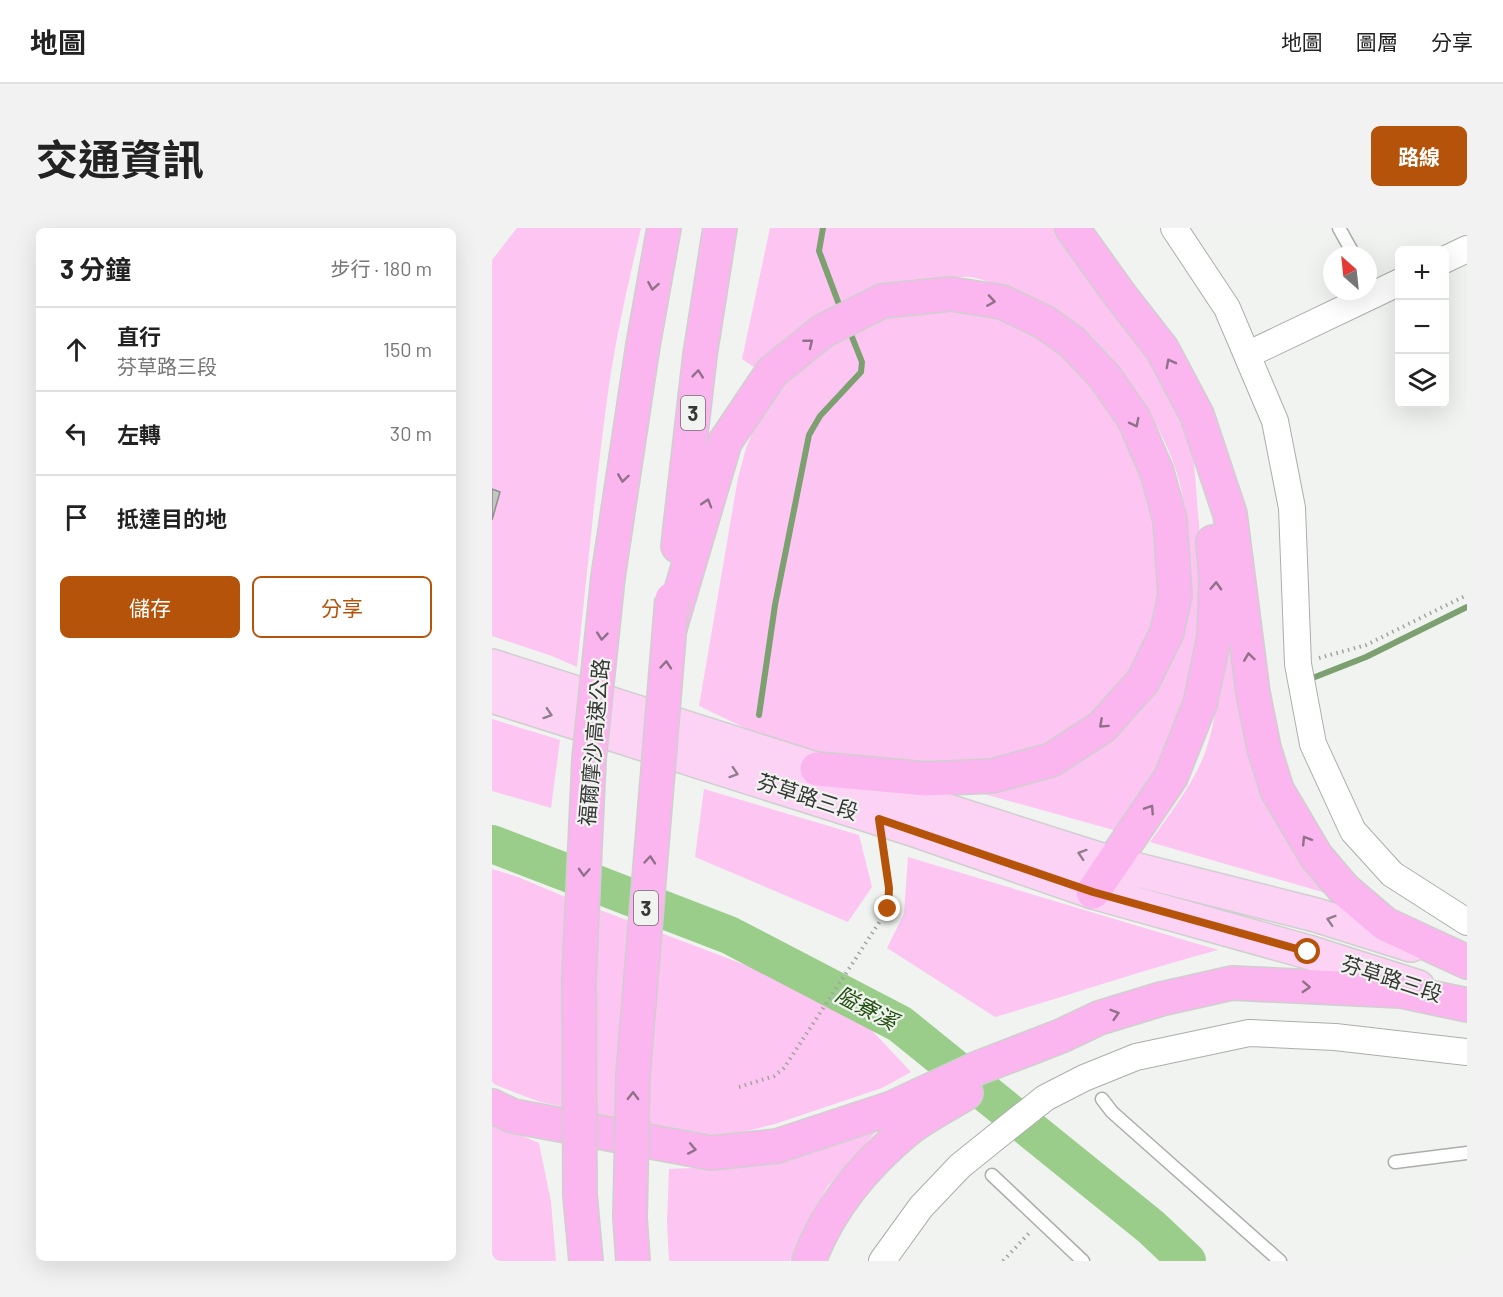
<!DOCTYPE html>
<html lang="zh-TW">
<meta charset="utf-8">
<style>
:root{--surface:#fff;--page:#f2f2f2;--text:#222;--muted:#767676;--line:#e0e0e0;--accent:#b45309}
body{margin:0;font-family:Barlow,"Noto Sans TC",sans-serif;background:var(--page);color:var(--text)}
.controls{position:absolute;right:18px;top:18px;display:grid;overflow:hidden;border-radius:9px;box-shadow:0 6px 24px #0002}
.controls button{width:54px;height:54px;display:grid;place-items:center;padding:0;border:0;border-bottom:2px solid var(--line);background:var(--surface);color:var(--text);font:30px sans-serif}
.compass{position:absolute;left:831px;top:18px;width:54px;height:54px;border-radius:50%;background:var(--surface);box-shadow:0 6px 24px #0002;rotate:333deg}
.stop{position:absolute;width:18px;height:18px;margin:-14px;border:4px solid #b45309;border-radius:50%;background:#fff}
.stop.end{background:#b45309;border-color:#fff;box-shadow:0 2px 6px #0008}
.list{margin:0;padding:0;list-style:none}
h2{display:flex;justify-content:space-between;align-items:center;height:78px;margin:0;padding:0 24px;font-size:26px}
h2 small{font-size:20px;font-weight:400;color:var(--muted)}
.list li{display:grid;grid-template-columns:39px 1fr auto;gap:18px;align-items:center;box-sizing:border-box;height:84px;padding:0 24px;border-top:2px solid var(--line)}
.list b{display:block;font-size:22px;white-space:nowrap}
.list p{margin:0;font-size:20px;white-space:nowrap;color:var(--muted)}
.list em{font-size:20px;font-style:normal;color:var(--muted)}
.actions{display:flex;gap:12px;padding:18px 24px}
.actions a{flex:1;padding:14px 0;border:2px solid var(--accent);border-radius:9px;text-align:center;font-size:21px;color:var(--accent)}
.actions .main{background:var(--accent);color:#fff}
.icon{flex:none;width:33px;height:33px;fill:none;stroke:currentColor;stroke-width:2;stroke-linecap:round;stroke-linejoin:round}
.map{position:relative;flex:none;width:975px;height:1033px;overflow:hidden;border-radius:9px}
header{display:flex;align-items:center;gap:36px;box-sizing:border-box;height:84px;padding:0 30px;background:var(--surface);border-bottom:2px solid var(--line)}
header strong{font-size:28px}
nav{display:flex;gap:33px;margin-inline-start:auto;font-size:21px}
.intro{display:flex;align-items:center;justify-content:space-between;box-sizing:border-box;height:144px;padding:0 36px}
h1{margin:0;font-size:42px}
.button{padding:15px 27px;border-radius:9px;background:var(--accent);color:#fff;font-size:21px;font-weight:700}
main{display:flex;gap:36px;padding:0 36px}
aside{flex:1;background:var(--surface);border-radius:9px;box-shadow:0 6px 24px #0002}
.map>svg:first-child{display:block}
.green{fill:#fdc5f2}
.lines{fill:none;stroke-linecap:round;stroke-linejoin:round}
.stream{stroke:#7ca070;stroke-width:6}
.river{stroke:#99cd89;stroke-width:38}
.building{fill:#c2c5c1;stroke:#8c8f8b;stroke-width:1.5}
.service-casing{stroke:#abaeaa;stroke-width:15}
.minor-casing{stroke:#abaeaa;stroke-width:28}
.primary-casing{stroke:#cfcfcf;stroke-width:36}
.motorway-casing{stroke:#cfcfcf;stroke-width:36}
.path{stroke:#a2a4a1;stroke-width:4;stroke-dasharray:1.5 4.5;stroke-linecap:butt}
.service{stroke:#fff;stroke-width:12}
.minor{stroke:#fff;stroke-width:26}
.primary{stroke:#fdd3f5;stroke-width:33}
.motorway{stroke:#fcb6ef;stroke-width:33}
.motorway-bridge-casing{stroke:#cfcfcf;stroke-width:36;stroke-linecap:butt}
.motorway-bridge{stroke:#fcb6ef;stroke-width:33}
.oneway{stroke:#907189}
.oneway2{stroke:#907e8c}
.route{stroke:#b45309;stroke-width:8}
.labels{text-anchor:middle;dominant-baseline:central;stroke-width:4.5;stroke-linejoin:round;paint-order:stroke}
.shield{fill:#f0f3ef;stroke:#6e706e;stroke-width:1.5}
.shield-label{font-size:20px;font-weight:bold;fill:#373836}
.street-label{font-size:21px;fill:#373836;stroke:#f0f3ef}
.water-label{font-size:22px;font-style:italic;fill:#20510d;stroke:#f0f3ef}
</style>
<header>
<strong>地圖</strong>
<nav><a>地圖</a><a>圖層</a><a>分享</a></nav>
</header>
<div class="intro"><h1>交通資訊</h1><a class="button">路線</a></div>
<main>
<aside>
<h2>3 分鐘<small>步行 · 180 m</small></h2>
<ul class="list">
<li><svg class="icon" aria-label="ahead" viewBox="0 0 24 24"><path d="M12 20V5M6 11l6-6 6 6"/></svg><div><b>直行</b><p>芬草路三段</p></div><em>150 m</em></li>
<li><svg class="icon" aria-label="left" viewBox="0 0 24 24"><path d="M17 20v-9H6M10 6l-5 5 5 5"/></svg><div><b>左轉</b></div><em>30 m</em></li>
<li><svg class="icon" aria-label="arrive" viewBox="0 0 24 24"><path d="M6 21V4h12l-3 4 3 4H6"/></svg><div><b>抵達目的地</b></div></li>
</ul>
<div class="actions"><a class="main">儲存</a><a>分享</a></div>
</aside>
<div class="map">
<svg width="975" height="1033" viewBox="0 0 975 1033">
<rect width="100%" height="100%" fill="#f0f3ef"/>
<path class="green" d="M25,0h124c-12,52 -24,104 -32,157 -13,94 -22,188 -32,282l-25,-11 -60,-20v-376z
M278,0h290l103,151 16,29 11,33 4,22 7,86 -4,107 -29,97 -21,29 -30,49 -158,-44 141,-46 87,-184c1,-26 -2,-52 -8,-77 -13,-51 -64,-130 -108,-160 -14,-9 -30,-16 -45,-22 -16,-7 -39,-19 -56,-21 -8,-1 -18,1 -27,1l-183,93 -18,-12z
M463,73l102,34 95,135 15,139 -37,81 -93,69 -154,11 -95,-25 -43,-17 -46,-22 39,-228 8,-30 12,-28 35,-53 72,-47z
M735,408l11,69 13,51 85,140 -186,-54c20,-29 44,-58 56,-92 12,-36 15,-77 21,-114z
M0,491l68,21 -9,68 -59,-17z
M212,561l155,46 13,52 -24,35 -153,-65z
M416,629l310,93c-75,20 -148,45 -223,67l-108,-69 17,-34z
M0,641l26,8 45,19 235,89 64,35 49,52 -29,16 -107,36 -52,13 -40,-6 -143,-29 -44,-17 -4,-3z
M0,895l47,20 12,59 5,59h-64z
M387,899l-24,31 -27,28 -21,37 -17,38h-121l-2,-39 2,-53 92,-4 56,-14z"/>
<g class="lines">
<path class="stream" d="M331,0l-4,23 21,56
M818,451l56,-22 101,-50
M267,487l16,-110 34,-170 11,-19 41,-44 1,-10 -12,-30"/>
<path class="river" d="M0,616l237,91 171,89 251,203 36,34"/>
</g>
<path class="building" d="M0,261l8,3 -8,28z"/>
<g class="lines">
<defs>
<path id="service" d="M847,0l15,27
M610,871l10,13 168,149
M903,934l72,-9
M500,947l91,86"/>
<path id="minor" d="M682,0l53,80 48,113 17,87 6,156 15,80 40,87 39,43 75,48
M952,32l23,-11
M757,126l151,-72
M390,1033l39,-54 39,-41 51,-41 34,-27 39,-20 52,-21 113,-24 86,4 132,15"/>
<path id="primary" d="M0,438l622,198 202,51 95,30
M0,468l420,133 181,63 215,60 110,35"/>
<path id="motorway" d="M580,0l48,67 42,54 35,66 33,99 23,179 11,55 13,42 39,66 28,33 41,35 82,38
M186,318l22,-191 20,-127
M116,349l35,-232 21,-117
M178,400l55,-186 47,-70 51,-41 59,-30 69,-7 51,8 42,20 28,20 33,35 29,42 23,53 13,48 5,75 -8,37 -24,49 -41,46 -51,33 -59,16 -66,3 -109,-10
M601,664l78,-115 29,-73 14,-67 2,-59 -3,-36
M0,878l21,10 198,37 66,-7 115,-38 86,-40 83,-32 38,-18 62,-19 71,-16 169,8 66,14
M88,967l6,66
M138,990l3,43
M317,1033c19,-52 56,-96 98,-131 18,-14 40,-25 59,-37"/>
</defs>
<use href="#service" class="service-casing"/>
<use href="#minor" class="minor-casing"/>
<use href="#primary" class="primary-casing"/>
<use href="#motorway" class="motorway-casing"/>
<path class="path" d="M827,430l47,-13 101,-50
M247,859l35,-11 10,-8 104,-159 1,-21 -6,-41
M511,1033l28,-30"/>
<use href="#service" class="service"/>
<use href="#minor" class="minor"/>
<use href="#primary" class="primary"/>
<use href="#motorway" class="motorway"/>
<defs>
<path id="motorway-bridge" d="M88,967l-1,-217 10,-219 19,-182
M138,990l3,-143 39,-476"/>
</defs>
<use href="#motorway-bridge" class="motorway-bridge-casing"/>
<use href="#motorway-bridge" class="motorway-bridge"/>
</g>
<defs><path id="oneway-chevron" d="M-2-3.5L2.5 0L-2 3.5" fill="none" stroke-width="1.6" stroke-linecap="round" stroke-linejoin="round" transform="scale(1.5)"/></defs>
<g class="oneway">
<use href="#oneway-chevron" transform="translate(161 58) rotate(100)"/>
<use href="#oneway-chevron" transform="translate(499 73) rotate(9)"/>
<use href="#oneway-chevron" transform="translate(317 115) rotate(-39)"/>
<use href="#oneway-chevron" transform="translate(678 135) rotate(-118)"/>
<use href="#oneway-chevron" transform="translate(206 146) rotate(-84)"/>
<use href="#oneway-chevron" transform="translate(643 195) rotate(63)"/>
<use href="#oneway-chevron" transform="translate(131 250) rotate(98)"/>
<use href="#oneway-chevron" transform="translate(215 275) rotate(-73)"/>
<use href="#oneway-chevron" transform="translate(724 358) rotate(-88)"/>
<use href="#oneway-chevron" transform="translate(110 408) rotate(96)"/>
<use href="#oneway-chevron" transform="translate(757 429) rotate(-98)"/>
<use href="#oneway-chevron" transform="translate(174 437) rotate(-85)"/>
<use href="#oneway-chevron" transform="translate(611 496) rotate(138)"/>
<use href="#oneway-chevron" transform="translate(658 581) rotate(-57)"/>
<use href="#oneway-chevron" transform="translate(814 612) rotate(-122)"/>
<use href="#oneway-chevron" transform="translate(158 632) rotate(-85)"/>
<use href="#oneway-chevron" transform="translate(92 644) rotate(93)"/>
<use href="#oneway-chevron" transform="translate(814 759) rotate(3)"/>
<use href="#oneway-chevron" transform="translate(623 786) rotate(-17)"/>
<use href="#oneway-chevron" transform="translate(141 868) rotate(-89)"/>
<use href="#oneway-chevron" transform="translate(200 921) rotate(11)"/>
</g>
<g class="oneway2">
<use href="#oneway-chevron" transform="translate(56 486) rotate(18)"/>
<use href="#oneway-chevron" transform="translate(242 545) rotate(18)"/>
<use href="#oneway-chevron" transform="translate(590 626) rotate(-162)"/>
<use href="#oneway-chevron" transform="translate(839 692) rotate(-162)"/>
</g>
<g class="lines">
<path class="route" d="M396,681l1,-21 -10,-69 214,73 215,60"/>
</g>
<g class="labels">
<g class="shield">
<rect x="189" y="168" width="24" height="34" rx="4.5"/>
<rect x="142" y="663" width="24" height="34" rx="4.5"/>
</g>
<g class="shield-label">
<text x="201" y="185">3</text>
<text x="154" y="680">3</text>
</g>
<g class="street-label">
<text transform="translate(101 514) rotate(-85)">福爾摩沙高速公路</text>
<text transform="translate(316 568) rotate(18)">芬草路三段</text>
<text transform="translate(900 750) rotate(18)">芬草路三段</text>
</g>
<g class="water-label">
<text transform="translate(375 779) rotate(28)">隘寮溪</text>
</g>
</g>
</svg>
<div class="controls">
<button>+</button>
<button>−</button>
<button><svg class="icon" aria-label="layers" viewBox="0 0 24 24"><path d="M12 4l9 5-9 5-9-5zM3 14l9 5 9-5"/></svg></button>
</div>
<svg class="compass" viewBox="-18 -18 36 36"><path d="M0-13l5 13h-10z" fill="#e53935"/><path d="M0 13l5-13h-10z" fill="#767676"/></svg>
<div class="stop" style="left:816px;top:724px"></div>
<div class="stop end" style="left:396px;top:681px"></div>
</div>
</main>
